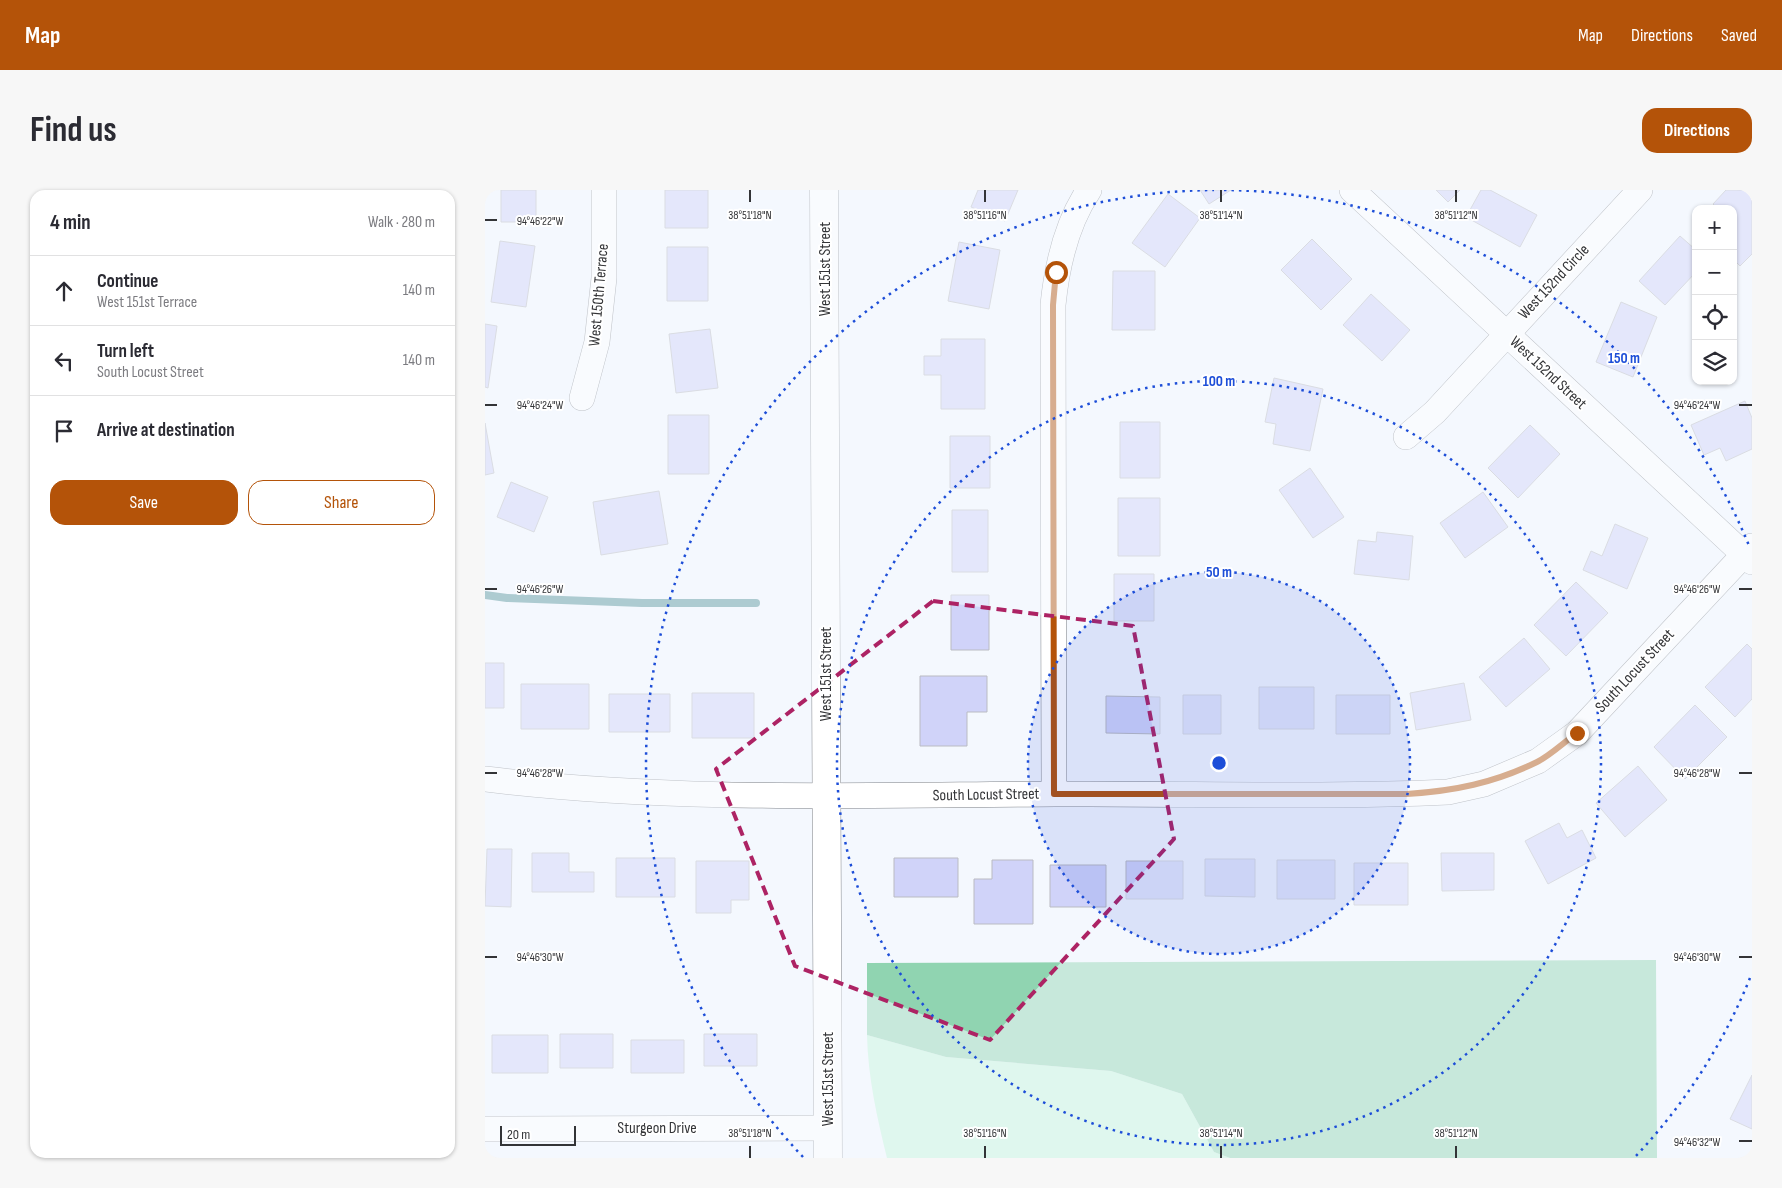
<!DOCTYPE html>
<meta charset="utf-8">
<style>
:root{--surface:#fff;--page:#f7f7f7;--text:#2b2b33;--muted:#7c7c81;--line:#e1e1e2;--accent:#b45309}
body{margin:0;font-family:"Sofia Sans Condensed",sans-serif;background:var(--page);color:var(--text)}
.controls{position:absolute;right:15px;top:15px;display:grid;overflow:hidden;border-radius:10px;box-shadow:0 1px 4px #0004}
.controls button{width:45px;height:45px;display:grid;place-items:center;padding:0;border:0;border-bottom:1px solid var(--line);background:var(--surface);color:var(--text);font:25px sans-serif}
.scale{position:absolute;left:15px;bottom:12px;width:76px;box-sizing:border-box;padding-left:5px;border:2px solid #333437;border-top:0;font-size:14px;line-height:18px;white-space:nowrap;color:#333437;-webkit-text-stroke:4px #fff;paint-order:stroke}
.stop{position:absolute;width:15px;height:15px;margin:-11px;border:4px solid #b45309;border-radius:50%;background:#fff}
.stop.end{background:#b45309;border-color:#fff;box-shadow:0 1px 5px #0008}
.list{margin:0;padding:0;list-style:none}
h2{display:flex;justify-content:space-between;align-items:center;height:65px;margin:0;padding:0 20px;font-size:21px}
h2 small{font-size:16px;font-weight:400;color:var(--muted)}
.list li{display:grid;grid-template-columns:32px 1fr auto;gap:15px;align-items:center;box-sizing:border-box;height:70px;padding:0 20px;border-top:1px solid var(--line)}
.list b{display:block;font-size:19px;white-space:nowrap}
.list p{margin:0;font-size:16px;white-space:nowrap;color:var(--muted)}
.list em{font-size:16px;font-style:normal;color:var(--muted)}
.actions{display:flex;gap:10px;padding:15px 20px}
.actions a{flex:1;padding:11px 0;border:1px solid var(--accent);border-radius:15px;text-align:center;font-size:18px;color:var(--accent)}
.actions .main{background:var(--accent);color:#fff}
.icon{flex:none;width:28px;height:28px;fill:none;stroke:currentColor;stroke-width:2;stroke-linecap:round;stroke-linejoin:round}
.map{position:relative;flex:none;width:1267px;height:968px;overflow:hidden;border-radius:15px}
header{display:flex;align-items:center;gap:30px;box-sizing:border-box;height:70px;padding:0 25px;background:var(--accent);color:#fff}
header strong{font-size:24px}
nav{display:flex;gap:28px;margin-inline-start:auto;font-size:18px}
.intro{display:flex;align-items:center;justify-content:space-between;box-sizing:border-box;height:120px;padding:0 30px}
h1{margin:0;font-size:35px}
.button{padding:12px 22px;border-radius:15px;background:var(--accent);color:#fff;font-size:18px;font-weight:700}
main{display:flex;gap:30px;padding:0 30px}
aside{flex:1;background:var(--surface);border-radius:15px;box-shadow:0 1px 4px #0004}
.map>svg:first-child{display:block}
.green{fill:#c5f5db}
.forest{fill:#90d4b1}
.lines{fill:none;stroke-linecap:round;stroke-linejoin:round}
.stream{stroke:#57949b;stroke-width:8}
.building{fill:#d0d3f9;stroke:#babbc2}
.minor-casing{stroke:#80848a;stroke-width:26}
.primary-casing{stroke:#80848a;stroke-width:29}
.minor{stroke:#fff;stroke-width:25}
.primary{stroke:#fff;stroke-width:28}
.route{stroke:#b45309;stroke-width:6}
.marked{fill:none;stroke:#ad2364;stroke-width:4;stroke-dasharray:10 6;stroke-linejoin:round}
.ticks{fill:none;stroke:#333437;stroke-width:2}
.ring{fill:none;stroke:#1d4ed8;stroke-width:2.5;stroke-dasharray:2.5 5}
.labels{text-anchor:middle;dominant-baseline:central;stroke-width:4;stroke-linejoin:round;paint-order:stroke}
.street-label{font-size:16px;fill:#333437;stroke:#fff}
.ticks-label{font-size:12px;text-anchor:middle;fill:#333437;stroke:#fff;stroke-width:4;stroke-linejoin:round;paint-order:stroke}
.centre{fill:#1d4ed8;stroke:#fff;stroke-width:2.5}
.ring-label{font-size:15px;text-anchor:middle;font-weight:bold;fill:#1d4ed8;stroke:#fff;stroke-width:4;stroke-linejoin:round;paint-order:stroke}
</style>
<header>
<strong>Map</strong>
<nav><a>Map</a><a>Directions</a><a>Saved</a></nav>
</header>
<div class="intro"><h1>Find us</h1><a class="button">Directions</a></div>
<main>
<aside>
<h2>4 min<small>Walk · 280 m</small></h2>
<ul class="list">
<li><svg class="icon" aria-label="ahead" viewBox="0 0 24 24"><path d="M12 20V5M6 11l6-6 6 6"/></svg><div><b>Continue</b><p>West 151st Terrace</p></div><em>140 m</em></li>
<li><svg class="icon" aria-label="left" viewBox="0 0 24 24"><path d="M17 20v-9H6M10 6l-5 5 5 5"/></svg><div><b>Turn left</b><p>South Locust Street</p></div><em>140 m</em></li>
<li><svg class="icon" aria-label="arrive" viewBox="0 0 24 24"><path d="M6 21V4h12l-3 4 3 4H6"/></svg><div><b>Arrive at destination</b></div></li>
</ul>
<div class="actions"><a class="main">Save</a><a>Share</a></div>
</aside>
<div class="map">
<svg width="1267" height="968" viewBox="0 0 1267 968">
<rect width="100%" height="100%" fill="#f4f8fe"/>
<path class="green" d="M382,845l79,22 165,14 71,23 32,58 16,6h-343c-10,-41 -19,-80 -20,-123z"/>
<path class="forest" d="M1171,770l1,198h-427l-16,-6 -32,-58 -71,-23 -165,-14 -79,-22v-72z"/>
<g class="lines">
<path class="stream" d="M0,405l22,3 135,5h114"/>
</g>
<path class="building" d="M16,0h35v32h-35z
M180,0h43v38h-43z
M493,0h40l-13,31 -34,-14z
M715,0h31l-22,14z
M951,0h24l-12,12z
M996,0h9l47,25 -17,32 -54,-30z
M1241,0h26v64l-12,12 -7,-7v-50h-15l-5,-5z
M683,4l32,24 -35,49 -33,-24z
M1195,46l16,14v22l-31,33 -26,-24z
M827,49l40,40 -31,31 -40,-40z
M15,51l35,5 -9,61 -35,-5z
M474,52l41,8 -11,59 -41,-8z
M182,57h41v54h-41z
M628,81h42v59h-43z
M886,104l39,36 -28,31 -39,-36z
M1136,112l36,15 -24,60 -37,-15z
M0,134l12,2 -9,62 -3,-1z
M225,139l8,59 -42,5 -7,-59z
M456,149h44v70h-44v-34h-17v-19h17z
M789,188l49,11 -13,62 -37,-7 3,-20 -11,-2z
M1260,211l7,17v31l-26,12 -6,-13 -16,7 -13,-30z
M183,225h41v59h-41z
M635,232h40v56h-40z
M0,233l9,50 -9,2z
M1045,235l30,29 -42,44 -30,-30z
M465,246h40v52h-40z
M825,278l34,49 -31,21 -34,-48z
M26,292l37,15 -14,35 -37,-15z
M174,301l9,53 -67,11 -8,-53z
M998,302l25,35 -43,31 -25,-35z
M633,308h42v58h-42z
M467,320h36v62h-36z
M1130,334l33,14 -21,51 -44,-19 8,-19 11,5z
M892,342l36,4 -4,44 -55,-6 4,-34 18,2z
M629,384h40v47h-40z
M1091,392l32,31 -42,43 -32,-31z
M466,405h38v55h-38z
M1039,448l26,31 -44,38 -27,-30z
M1262,454l5,5v50l-17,18 -30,-30z
M0,473h19v45h-19z
M435,486h67v36h-20v34h-47z
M979,493l7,37 -55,10 -6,-37z
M36,494h68v45h-68z
M774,497h55v42h-55z
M207,503h62v45h-62z
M124,504h61v38h-61z
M698,505h38v39h-38z
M851,505h54v39h-54z
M621,506l54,1v37l-54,-1z
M1210,515l32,32 -42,42 -31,-32z
M1153,576l29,34 -42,37 -29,-34z
M1074,633l8,15 15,-8 14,28 -48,26 -23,-43z
M2,659h25l-1,58 -26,-1z
M47,663h37v19h25v20h-62z
M956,663h53v37l-52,1z
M131,668h59v39h-59z
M409,668h64v39h-64z
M720,669h50v38l-50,-1z
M507,670h41v64h-59v-45h18z
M792,670h58v39h-58z
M211,671h53v39h-18v13h-35z
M641,671h57v38h-57z
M869,673h54v42h-54z
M565,675h56v42h-56z
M75,844h53v34h-53z
M219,844h53v32h-53z
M7,845h56v38h-56z
M146,850h53v33h-53z
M1267,885v54l-22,-10z"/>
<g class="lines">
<defs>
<path id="minor" d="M867,0l400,372
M97,208l15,-56 7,-64v-88
M921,247l29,-25 205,-222
M0,589c190,23 380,16 571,15 130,-1 261,4 392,-2l36,-8 54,-23 39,-28 175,-187
M569,604l-1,-489c4,-40 13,-81 36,-115
M0,939l343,-1"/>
<path id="primary" d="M339,0l4,968"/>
</defs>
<use href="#minor" class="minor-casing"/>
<use href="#primary" class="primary-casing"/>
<use href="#minor" class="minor"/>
<use href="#primary" class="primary"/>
</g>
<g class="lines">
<path class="route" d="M571,82l-3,33 1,489h353c47,-3 87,-11 130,-32 14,-7 27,-20 40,-29"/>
</g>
<path d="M0 0H1267V968H0ZM448,411l200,25 41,213 -184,201 -195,-74 -79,-197z" fill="#f4f8fe" fill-opacity=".55" fill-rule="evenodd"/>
<path class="marked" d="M448,411l200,25 41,213 -184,201 -195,-74 -79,-197z"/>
<path class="ticks" d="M265,0v12M500,0v12M736,0v12M971,0v12M0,30h12M0,215h12M1254,215h13M0,399h12M1254,399h13M0,583h12M1254,583h13M0,767h12M1254,767h13M1254,951h13M265,956v12M500,956v12M736,956v12M971,956v12"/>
<circle cx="734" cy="573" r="191" fill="#1d4ed8" fill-opacity=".12"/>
<g class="ring">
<circle cx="734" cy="573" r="191"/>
<circle cx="734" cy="573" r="382"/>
<path d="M1265 788A573 573 0 0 1 1150 967M318 967A573 573 0 0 1 729 0M739 0A573 573 0 0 1 1265 358"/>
</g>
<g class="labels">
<g class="street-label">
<text transform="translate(340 79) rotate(-90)">West 151st Street</text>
<text transform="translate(1069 92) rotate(-47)">West 152nd Circle</text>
<text transform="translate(114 105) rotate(-85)">West 150th Terrace</text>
<text transform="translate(1063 183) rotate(43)">West 152nd Street</text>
<text transform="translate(1150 481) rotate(-47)">South Locust Street</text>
<text transform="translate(341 484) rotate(-90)">West 151st Street</text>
<text transform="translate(501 605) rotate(-1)">South Locust Street</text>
<text transform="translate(343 889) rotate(-90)">West 151st Street</text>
<text x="172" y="938">Sturgeon Drive</text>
</g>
</g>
<g class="ticks-label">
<text x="265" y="29">38°51'18"N</text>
<text x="500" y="29">38°51'16"N</text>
<text x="736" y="29">38°51'14"N</text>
<text x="971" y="29">38°51'12"N</text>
<text x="55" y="35">94°46'22"W</text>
<text x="1212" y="219">94°46'24"W</text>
<text x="55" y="219">94°46'24"W</text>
<text x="1212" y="403">94°46'26"W</text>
<text x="55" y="403">94°46'26"W</text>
<text x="1212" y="587">94°46'28"W</text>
<text x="55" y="587">94°46'28"W</text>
<text x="1212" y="771">94°46'30"W</text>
<text x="55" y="771">94°46'30"W</text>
<text x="265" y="947">38°51'18"N</text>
<text x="500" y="947">38°51'16"N</text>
<text x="736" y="947">38°51'14"N</text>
<text x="971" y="947">38°51'12"N</text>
<text x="1212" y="956">94°46'32"W</text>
</g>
<circle cx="734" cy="573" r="8" class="centre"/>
<g class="ring-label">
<text x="1139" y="173">150 m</text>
<text x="734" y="196">100 m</text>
<text x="734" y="387">50 m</text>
</g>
</svg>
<div class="controls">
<button>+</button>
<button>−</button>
<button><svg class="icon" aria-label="locate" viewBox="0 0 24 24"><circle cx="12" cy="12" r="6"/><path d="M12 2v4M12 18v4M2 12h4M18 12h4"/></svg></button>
<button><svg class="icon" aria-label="layers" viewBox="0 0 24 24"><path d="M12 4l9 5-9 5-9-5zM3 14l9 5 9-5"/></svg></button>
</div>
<div class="scale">20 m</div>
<div class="stop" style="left:571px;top:82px"></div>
<div class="stop end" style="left:1092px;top:543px"></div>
</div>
</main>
